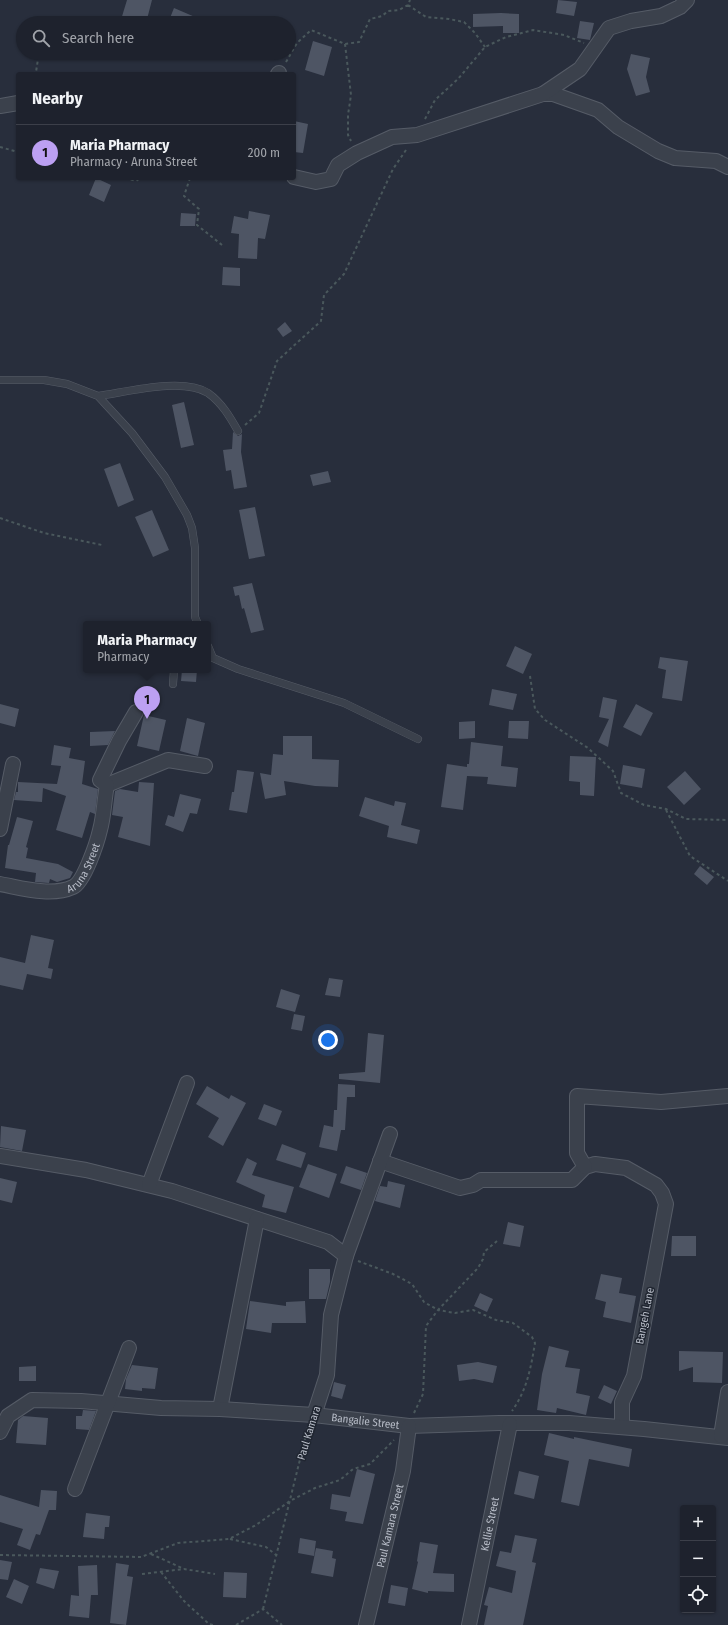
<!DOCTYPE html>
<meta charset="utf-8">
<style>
:root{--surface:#1e222d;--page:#2b2f39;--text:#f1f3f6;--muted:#a1a4aa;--line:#3c3f49;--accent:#bca0f2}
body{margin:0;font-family:"Fira Sans Condensed",sans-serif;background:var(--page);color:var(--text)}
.controls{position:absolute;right:12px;bottom:12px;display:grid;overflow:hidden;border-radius:4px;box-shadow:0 1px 3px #0004}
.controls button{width:36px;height:36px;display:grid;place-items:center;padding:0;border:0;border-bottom:1px solid var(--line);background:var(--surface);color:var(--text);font:20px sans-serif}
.you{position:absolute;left:328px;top:1040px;width:14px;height:14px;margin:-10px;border:3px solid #fff;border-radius:50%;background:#1a73e8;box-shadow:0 0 0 6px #1a73e833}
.badge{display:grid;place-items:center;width:26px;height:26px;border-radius:50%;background:var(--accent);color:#111;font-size:13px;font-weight:700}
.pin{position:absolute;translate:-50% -33px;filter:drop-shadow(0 1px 2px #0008)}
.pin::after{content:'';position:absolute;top:21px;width:14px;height:12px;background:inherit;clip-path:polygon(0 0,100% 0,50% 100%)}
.popup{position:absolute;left:83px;top:621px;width:128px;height:52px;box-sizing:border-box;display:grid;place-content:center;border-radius:4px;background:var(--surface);filter:drop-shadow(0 1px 3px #0005);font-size:13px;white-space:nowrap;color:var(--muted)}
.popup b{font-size:15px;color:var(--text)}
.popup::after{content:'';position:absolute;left:50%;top:100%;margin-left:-8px;border:8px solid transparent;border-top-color:var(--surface)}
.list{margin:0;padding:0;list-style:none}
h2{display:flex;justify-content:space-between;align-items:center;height:52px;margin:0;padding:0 16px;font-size:17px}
h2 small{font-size:13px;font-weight:400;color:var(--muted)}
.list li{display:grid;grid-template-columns:26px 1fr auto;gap:12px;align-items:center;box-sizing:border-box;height:56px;padding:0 16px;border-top:1px solid var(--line)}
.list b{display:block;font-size:15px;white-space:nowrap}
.list p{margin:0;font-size:13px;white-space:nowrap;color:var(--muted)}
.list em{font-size:13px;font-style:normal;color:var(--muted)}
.icon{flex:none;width:22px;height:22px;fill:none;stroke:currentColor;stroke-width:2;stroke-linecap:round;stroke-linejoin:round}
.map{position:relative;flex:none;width:728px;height:1625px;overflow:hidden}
.search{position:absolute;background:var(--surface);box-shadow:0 1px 3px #0004;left:16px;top:16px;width:280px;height:44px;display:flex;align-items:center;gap:10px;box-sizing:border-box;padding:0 14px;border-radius:22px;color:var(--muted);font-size:15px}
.panel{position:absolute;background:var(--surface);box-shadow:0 1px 3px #0004;left:16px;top:72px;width:280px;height:108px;border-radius:4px}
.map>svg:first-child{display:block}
.building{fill:#4e5564}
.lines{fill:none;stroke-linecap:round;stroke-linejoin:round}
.lane-casing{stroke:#565c67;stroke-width:8}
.street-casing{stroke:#565c67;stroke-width:16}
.path{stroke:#4a585c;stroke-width:2;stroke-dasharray:3 3;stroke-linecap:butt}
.lane{stroke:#3b414c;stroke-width:7}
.street{stroke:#3b414c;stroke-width:14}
.labels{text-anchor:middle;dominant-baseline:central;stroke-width:3;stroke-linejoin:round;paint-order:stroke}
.street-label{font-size:11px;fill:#b7bcc7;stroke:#202631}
</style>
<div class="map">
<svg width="728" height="1625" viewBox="0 0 728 1625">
<rect width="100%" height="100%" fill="#282e3c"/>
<path class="building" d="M127,0h25l-6,23h-26z
M558,0l19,2 -3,14 -18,-3z
M174,8l35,15h-41z
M501,13l18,1v19h-16v-7l-30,1v-13z
M580,21l14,2 -4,17 -13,-2z
M313,41l19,6 -8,29 -19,-6z
M631,54l19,4 -4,19 4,15 -14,4 -9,-27z
M294,121l14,3 -5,29 -9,-1z
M96,178l15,7 -7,17 -15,-7z
M249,211l21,4 -5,24 -7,-1 -1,21 -19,-1 1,-24 -8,-1 3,-17 14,3z
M181,213l15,1 -1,12h-15z
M223,267l17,1v18l-18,-1z
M285,322l7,9 -9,6 -6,-8z
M184,402l10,43 -13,3 -9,-43z
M233,432l5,4 4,-2 -1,18 6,35 -13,2 -3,-19 -5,1 -3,-21 9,-1z
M120,463l14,37 -16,7 -14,-38z
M328,471l3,11 -18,4 -3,-11z
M255,507l10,49 -16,3 -10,-49z
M152,510l17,40 -16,7 -18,-40z
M252,583l12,47 -13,3 -7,-25 -2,1 -3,-14 -4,1 -2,-9z
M515,646l17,8 -9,20 -17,-8z
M660,657l28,4 -6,40 -20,-3 4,-28 -8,-2z
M182,670h15l-1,12 -15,-1z
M492,689l25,5 -4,16 -24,-5z
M603,697l14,3 -9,47 -10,-5 11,-23 -10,-2z
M0,704l19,5 -4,18 -15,-4z
M636,704l17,9 -12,23 -18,-9z
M144,715l22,5 -7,31 -22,-5z
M187,718l18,5 -7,33 -18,-5z
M475,721v17l-16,1v-17z
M509,721h20l-1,18 -20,-1z
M115,731l-7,14 -18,1v-14z
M283,736h29v23l27,1 -1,27 -23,-1 -31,-5 2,14 -21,4 -5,-26 11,2 2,-21 10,1z
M471,742l32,4 -2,20 17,2 -2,19 -29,-3 1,-7 -21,-1 -4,34 -22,-3 6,-43 20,3v-3h2z
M54,745l17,3 -2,10 16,3 -3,23 16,5 -3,25 -5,-2 -8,26 -26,-8 10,-34 -23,-8 -1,14 -28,-2 2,-8h2v-10l39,2 4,-18 -10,-1z
M570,756l26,1 -2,39 -14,-1v-13l-11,-1z
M623,765l22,4 -3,19 -22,-4z
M237,770l17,2 -7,41 -18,-3 3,-18h2z
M685,771l16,18 -17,16 -17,-18z
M139,782l15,1 -4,63 -32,-9 5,-20 -11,-2 3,-24 5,-2 18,3z
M180,794l21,5 -4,15 -7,-1 -7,19 -18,-7 3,-10 6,2z
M365,797l29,9 1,-5 11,2 -5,22 19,5 -3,14 -30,-7 2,-11 -30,-10z
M17,817l16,4 -7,26 2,1 -2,10 32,6 15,8 -3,6 -13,4 -7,-3 -1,4 -14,-1 1,-9 -31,-5 3,-23h1z
M700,866l14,11 -7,8 -13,-11z
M31,935l23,5 -6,28 5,1 -2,10 -24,-5 -4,16 -23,-5v-28l25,6z
M329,978l14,2 -3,17 -15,-2z
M281,989l19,6 -5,17 -19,-5z
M294,1014l11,2 -3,15 -11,-2z
M368,1033l16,2 -4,48 -41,-4v-5l26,-2z
M338,1084l17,1v12h-8l-2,33h-4l-4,21 -18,-4 5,-22 9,2 1,-17h3z
M207,1086l22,13 2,-4 15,8 -23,43 -15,-9 11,-19 -23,-14z
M264,1104l18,7 -6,15 -18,-7z
M1,1126l25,4 -4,21 -22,-4z
M282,1144l24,9 -5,15 -25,-8z
M247,1158l10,5 -5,12 42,12 -8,26 -24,-6 3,-12 -29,-13z
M308,1164l29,10 -8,24 -30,-11z
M346,1166l21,7 -6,17 -21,-7z
M0,1178l17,4 -5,21 -12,-3z
M388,1181l17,4 -5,23 -25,-7 5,-15 7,1z
M508,1222l16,4 -4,21 -17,-3z
M672,1236h24v20h-25z
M309,1269h21v13l-4,17h-17z
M601,1274l21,4 -3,15 17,3 -5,27 -28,-6 3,-15 -11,-3z
M480,1293l13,6 -6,13 -13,-6z
M250,1301l36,5v-4l19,-1 1,22h-34l-1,10 -25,-4z
M549,1346l20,5 -4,16 15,2 -4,24 14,3 -4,19 -29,-7 -1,5 -19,-3 5,-36z
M679,1351l44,1 -1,31 -29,-1v-15l-14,4z
M478,1362l19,4 -4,17 -19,-4 -15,2 -2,-16z
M132,1365l26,3 -3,21 -13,-1v3l-17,-2 1,-10z
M36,1366v15h-17v-14z
M334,1382l12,3 -4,14 -11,-3z
M604,1385l13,6 -6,13 -13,-6z
M83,1410l13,1 -7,19 -13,-1v-13h6z
M23,1416l25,2 -2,27 -30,-2 2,-23z
M549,1433l25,6v-2l58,12 -3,18 -40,-8 -10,47 -18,-4 8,-41 -25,-6z
M357,1469l18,5 -12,50 -18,-3 2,-9 -17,-3 2,-15 18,3z
M519,1471l20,5 -5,23 -20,-5z
M41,1490l16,1 -1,19h-7l-9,25 -4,-1 -6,16 -13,-5 6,-16 -23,-7v-27l39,12z
M86,1513l24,3 -1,11h-4l-1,12 -21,-2z
M515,1535l22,4 -5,23 4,1 -13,62h-39l4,-19 -4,-1 5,-18 23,6 4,-22 -20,-5 4,-15 11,2z
M300,1538l16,3 -2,15 -16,-3z
M420,1542l18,3 -5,28 21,1v18l-26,-1v2l-16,-4 6,-27 -1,-1z
M316,1548l17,3 -1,7 4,1 -3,18 -22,-4z
M0,1560l12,2 -4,18 -8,-1z
M116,1563l13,2 -2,11 6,1 -7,48 -16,-2z
M97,1565l1,30h-7l-2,23 -20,-2 2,-21 8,1 -1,-30z
M40,1568l19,3 -5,18 -18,-6z
M224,1572l23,1 -1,25 -23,-1z
M14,1579l15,7 -7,18 -16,-7z
M391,1585l17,3 -3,18 -17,-3z"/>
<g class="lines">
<defs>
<path id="lane" d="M0,380h44l23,4 31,12 34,37 33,44 22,38 5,13 3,20v69l3,7
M98,396c29,-4 85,-19 110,-3 14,10 22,24 30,38
M208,646l5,12 25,11 106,34 74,36
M173,684l1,-14"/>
<g id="street">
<path d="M278,74l1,-1"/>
<path d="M543,94h10l45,16 20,17 40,24 17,7 41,3 12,6"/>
<path d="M0,106l18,-3"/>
<path d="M294,177l22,5 15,-3 7,-14 19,-12 35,-16 25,-2 126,-41 37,-25 29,-41 22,-7 30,-5 19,-9 7,-7"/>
<path d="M107,785l61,-25 37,6"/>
<path d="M0,829l13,-65"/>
<path id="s1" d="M0,884c22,4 51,13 73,3 11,-5 24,-44 27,-57 4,-14 4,-30 7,-45l-7,-5 19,-39 17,-29"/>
<path d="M0,1156l86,14 86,21 156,51 18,14"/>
<path d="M380,1161l80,27 13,-3 8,-5h91l13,-13 10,-3 31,4 30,17 6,8 4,11 -32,172 -12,26v25"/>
<path d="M585,1167l-8,-14v-57l84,6 67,-6"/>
<path d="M149,1185l38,-102"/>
<path d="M220,1409l37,-190"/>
<path d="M314,1415l13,-40 4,-60 15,-59 44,-122"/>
<path id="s2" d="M0,1432l8,-16 24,-16 49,1 80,7 59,1 94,6 95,11 90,-3h70l75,6 84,9"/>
<path d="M721,1436l7,-44"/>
<path d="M75,1489l54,-141"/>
<path id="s3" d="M366,1625l37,-154 6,-45"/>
<path id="s4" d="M469,1625l41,-201"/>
</g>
</defs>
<use href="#lane" class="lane-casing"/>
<use href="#street" class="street-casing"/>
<path class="path" d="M408,5l18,12 23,2 15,3 11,11 10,14
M345,44l6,51 -3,20v20l3,6
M286,62l11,-19 14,-13 34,14 14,-2 11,-23 12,-3 6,-5 11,-1 9,-5 2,-5
M32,74l4,-2 2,-13 -1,-6
M425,119l10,-19 23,-21 27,-32 21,-10 27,-7 31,5 20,8
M0,147l18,5
M125,178l11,3 4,-3
M190,178l-6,18 15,13 -2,16 25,20
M245,425l14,-12 18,-52 44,-40 3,-26 20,-21 49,-105 13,-19
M0,518l44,15 58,12
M530,676l5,33 10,11 43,28 25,23 8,22 23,12 22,4 20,10 42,1
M666,810l24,46 38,25
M358,1261l35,13 19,10 12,18 14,8 40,-42 5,-9 1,-7 13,-11
M414,1413l9,-19 3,-68 12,-16 17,3 18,-3 23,10 17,3 19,14 3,6c-4,24 -8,47 -23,68
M230,1539l36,8 10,8
M151,1554l31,14
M0,1555l141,2 37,-14 51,-4 27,-14 34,-24 25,-13 25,-8 13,-11 17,-5 24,-24
M161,1572l23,29 25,23 4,1
M142,1574l42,-5 31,5
M263,1609l45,-182
M236,1625l27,-16 19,16"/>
<use href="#lane" class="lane"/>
<use href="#street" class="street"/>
</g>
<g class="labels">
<g class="street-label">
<text stroke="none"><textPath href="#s1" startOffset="96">Aruna Street</textPath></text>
<text transform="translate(645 1316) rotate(-79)">Bangeh Lane</text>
<text stroke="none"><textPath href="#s2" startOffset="381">Bangalie Street</textPath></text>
<text transform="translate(309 1433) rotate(-73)">Paul Kamara</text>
<text stroke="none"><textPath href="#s4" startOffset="103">Kellie Street</textPath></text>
<text stroke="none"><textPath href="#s3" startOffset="102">Paul Kamara Street</textPath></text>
</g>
</g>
</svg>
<div class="controls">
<button>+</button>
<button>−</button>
<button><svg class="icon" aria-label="locate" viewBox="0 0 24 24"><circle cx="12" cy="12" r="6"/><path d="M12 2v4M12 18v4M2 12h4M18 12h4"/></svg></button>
</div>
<div class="you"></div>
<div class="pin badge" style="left:147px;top:719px">1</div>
<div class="popup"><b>Maria Pharmacy</b>Pharmacy</div>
<div class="search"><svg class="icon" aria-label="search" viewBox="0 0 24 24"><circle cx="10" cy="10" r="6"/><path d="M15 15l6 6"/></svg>Search here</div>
<section class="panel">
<h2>Nearby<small></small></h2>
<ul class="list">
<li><span class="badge">1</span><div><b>Maria Pharmacy</b><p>Pharmacy · Aruna Street</p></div><em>200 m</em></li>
</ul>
</section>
</div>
